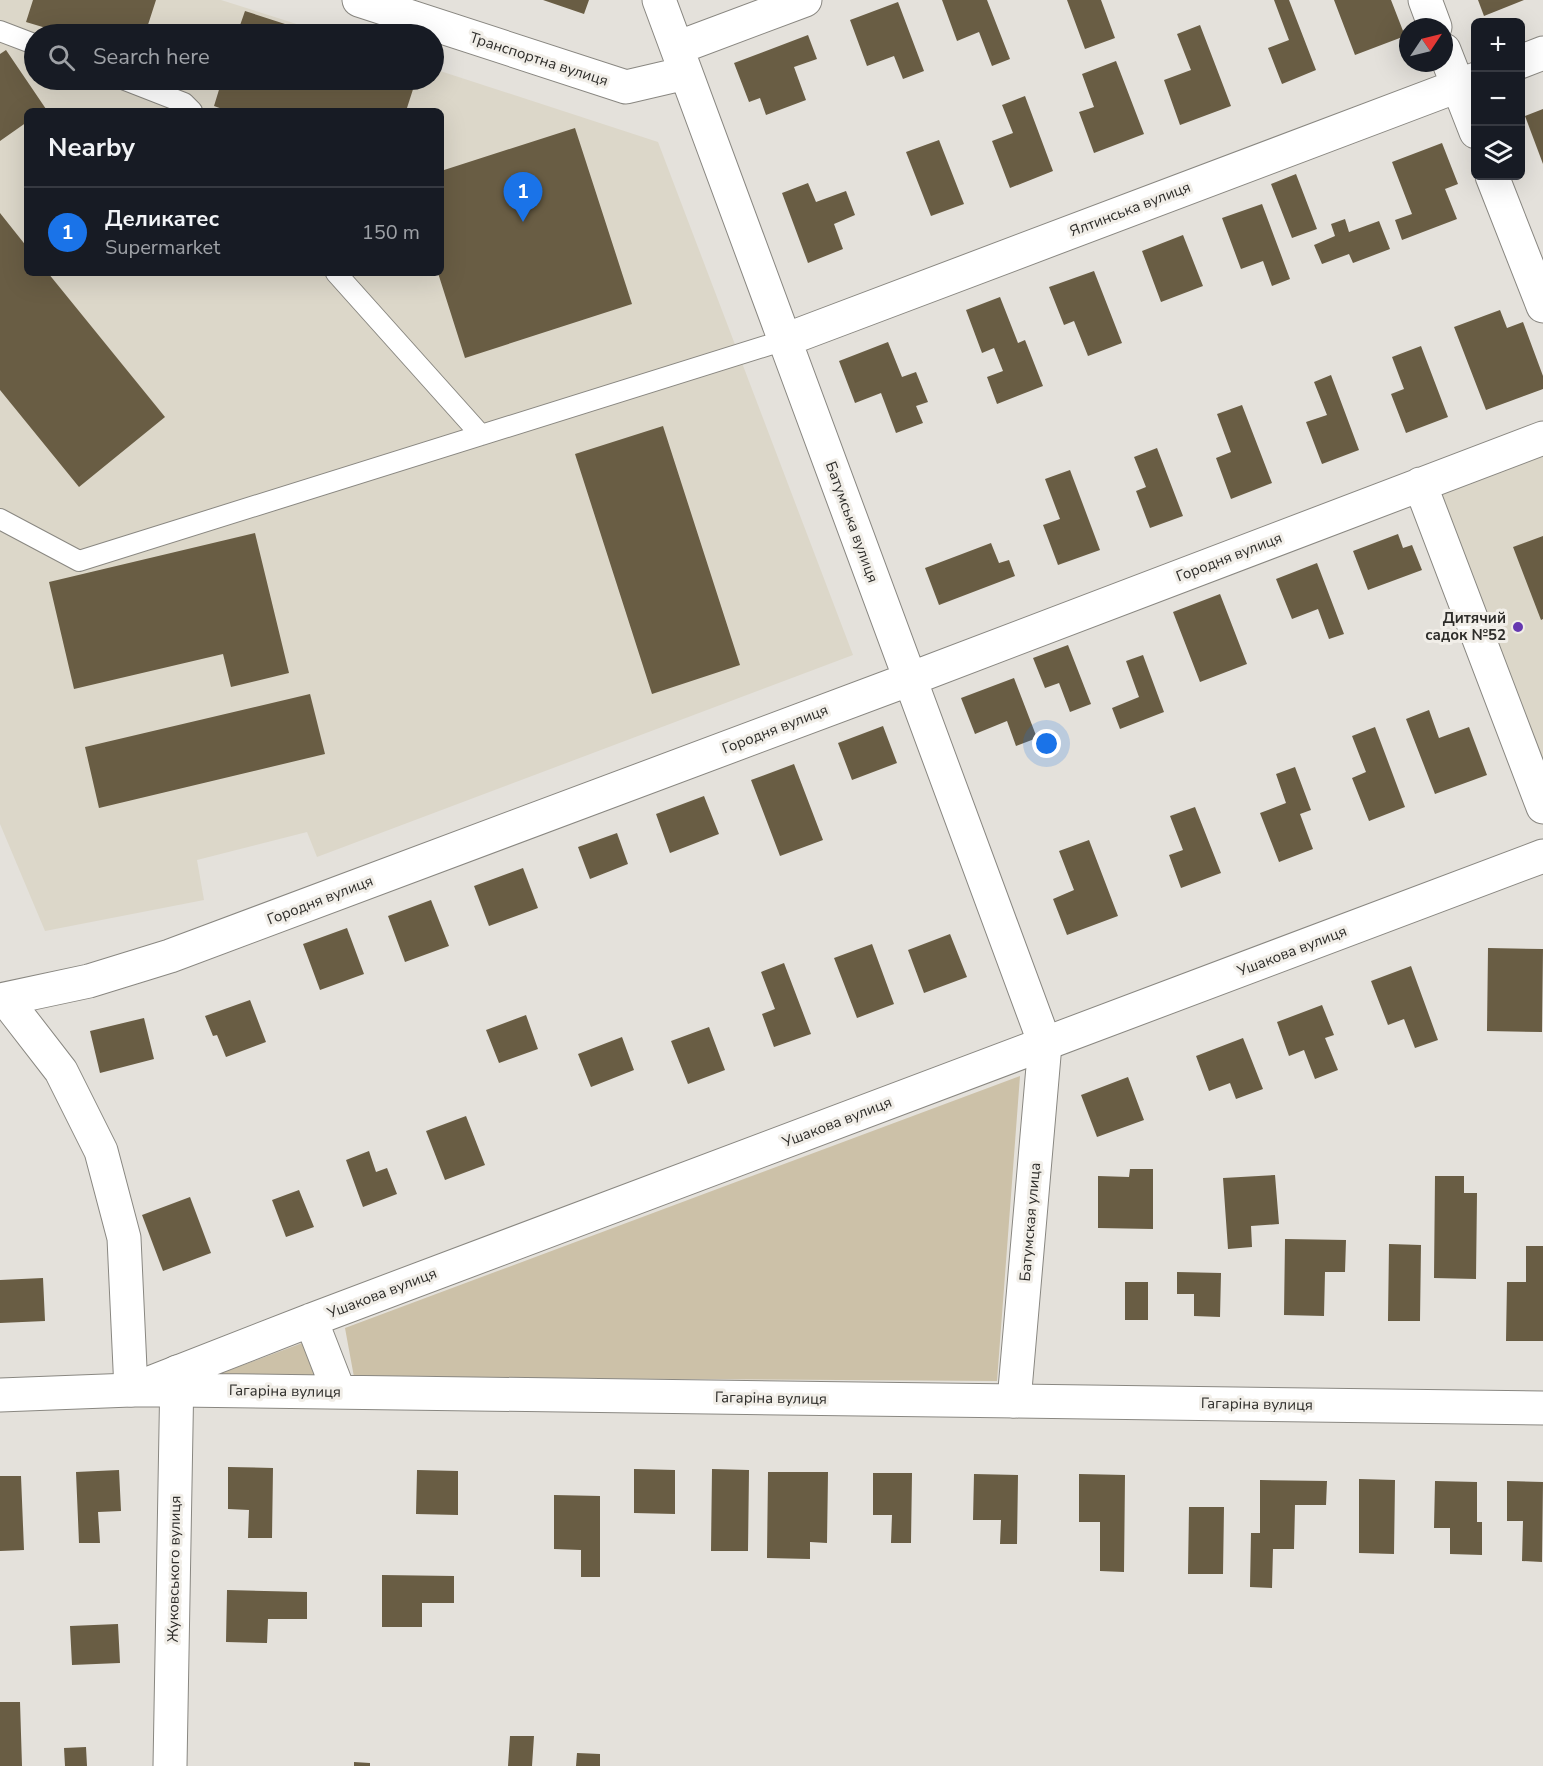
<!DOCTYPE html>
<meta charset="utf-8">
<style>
:root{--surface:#171b24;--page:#20242c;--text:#f1f3f6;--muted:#9ea1a6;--line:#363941;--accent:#1a73e8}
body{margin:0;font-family:"Nunito Sans",sans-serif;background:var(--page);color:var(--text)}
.controls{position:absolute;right:18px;top:18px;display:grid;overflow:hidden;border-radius:9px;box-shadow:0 6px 24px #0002}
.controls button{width:54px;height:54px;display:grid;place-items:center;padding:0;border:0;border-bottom:2px solid var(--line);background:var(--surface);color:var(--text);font:30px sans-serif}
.compass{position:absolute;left:1399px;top:18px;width:54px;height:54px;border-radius:50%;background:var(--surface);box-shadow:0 6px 24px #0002;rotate:55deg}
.you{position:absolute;left:1047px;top:744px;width:21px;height:21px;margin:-15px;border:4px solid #fff;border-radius:50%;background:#1a73e8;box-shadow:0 0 0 9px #1a73e833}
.badge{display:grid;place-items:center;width:39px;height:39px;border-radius:50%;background:var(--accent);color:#fff;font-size:20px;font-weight:700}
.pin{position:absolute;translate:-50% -50px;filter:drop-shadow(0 2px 3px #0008)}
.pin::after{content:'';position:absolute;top:32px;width:21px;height:18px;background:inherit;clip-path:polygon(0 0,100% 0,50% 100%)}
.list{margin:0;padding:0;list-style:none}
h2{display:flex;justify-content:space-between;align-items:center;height:78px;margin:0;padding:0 24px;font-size:26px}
h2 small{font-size:20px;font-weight:400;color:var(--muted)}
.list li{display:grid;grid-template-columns:39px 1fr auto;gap:18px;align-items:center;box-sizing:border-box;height:90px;padding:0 24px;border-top:2px solid var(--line)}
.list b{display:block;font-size:22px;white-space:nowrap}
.list p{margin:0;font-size:20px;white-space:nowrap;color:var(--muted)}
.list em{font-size:20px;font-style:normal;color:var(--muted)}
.icon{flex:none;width:33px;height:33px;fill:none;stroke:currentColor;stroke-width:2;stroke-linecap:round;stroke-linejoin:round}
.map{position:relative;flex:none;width:1543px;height:1766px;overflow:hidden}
.search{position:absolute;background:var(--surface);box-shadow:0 6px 24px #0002;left:24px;top:24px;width:420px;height:66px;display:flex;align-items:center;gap:15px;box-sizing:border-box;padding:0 21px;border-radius:33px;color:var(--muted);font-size:22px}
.panel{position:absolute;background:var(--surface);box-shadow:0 6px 24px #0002;left:24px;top:108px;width:420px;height:168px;border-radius:9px}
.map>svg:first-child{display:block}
.built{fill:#dcd7c9;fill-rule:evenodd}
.green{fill:#ccc1a8}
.building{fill:#695d44}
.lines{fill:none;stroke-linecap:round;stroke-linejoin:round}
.service-casing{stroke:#898781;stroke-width:22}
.minor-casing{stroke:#898781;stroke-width:35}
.tertiary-casing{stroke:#898781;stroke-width:35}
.service{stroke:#fff;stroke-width:20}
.minor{stroke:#fff;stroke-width:33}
.tertiary{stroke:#fff;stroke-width:33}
.poi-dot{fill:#6638b0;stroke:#f1eee8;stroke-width:2}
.labels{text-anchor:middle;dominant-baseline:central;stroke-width:6;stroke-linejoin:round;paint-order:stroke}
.street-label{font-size:15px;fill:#2e2d2a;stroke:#f1eee8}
.poi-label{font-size:15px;font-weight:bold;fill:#2e2d2a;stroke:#f1eee8;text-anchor:end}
</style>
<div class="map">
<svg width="1543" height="1766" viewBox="0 0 1543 1766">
<rect width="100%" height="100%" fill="#e4e1db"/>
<path class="built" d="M0,0h221l107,34h-294v46h400v-11l224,73 195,513 -536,202 -10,-25 -110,28 7,40 -159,31 -45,-107zM27,111h414v162h-414z
M1543,456v304l-101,-266z"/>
<path class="green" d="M1020,1076l-23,305 -643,-4 -9,-49z
M313,1339l7,37 -104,-1z"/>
<path class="building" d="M33,0h123l-11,34h-79l-40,-12z
M543,0h46l-5,14z
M942,0h45l23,59 -18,7 -13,-34 -22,9z
M1067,0h34l14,38 -30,11z
M1274,0h15l27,70 -34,14 -14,-36 21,-8z
M1334,0h57l14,36 -50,19z
M1478,0h46l-40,16z
M898,2l26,69 -21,8 -9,-23 -27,10 -17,-46z
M245,11l71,23h-79z
M1200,25l31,81 -51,19 -16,-45 27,-10 -14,-36z
M808,35l9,24 -23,8 12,33 -40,15 -6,-17 -11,4 -15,-39z
M6,50l40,59 -3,2h-16v11l-27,19v-87z
M1116,61l28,73 -50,19 -15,-41 15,-5 -12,-33z
M222,80h194l-10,31h-178l-14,-5z
M1025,96l28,75 -43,17 -18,-47 21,-8 -11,-28z
M1543,109v55l-18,-48z
M575,128l57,176 -167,54 -27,-85h3v-102z
M939,140l25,64 -33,12 -25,-64z
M1442,143l16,41 -13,5 12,30 -55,21 -7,-20 17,-6 -20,-52z
M1296,174l21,55 -25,9 -21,-54z
M808,183l8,19 30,-11 9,24 -21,9 9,25 -35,14 -26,-70z
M1262,204l28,75 -18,7 -9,-25 -22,8 -19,-51z
M0,213l27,34v26h21l117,144 -86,70 -79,-97z
M1345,219l4,13 30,-11 11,28 -37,14 -4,-9 -27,10 -8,-19 21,-9 -4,-12z
M1183,235l20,51 -42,16 -19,-51z
M1094,271l28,72 -34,13 -14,-35 -10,4 -15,-38z
M1000,297l18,46 7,-3 18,46 -46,18 -10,-27 16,-6 -9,-23 -12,5 -16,-43z
M1500,310l7,18 16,-6 20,54v13l-57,21 -32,-83z
M888,342l14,35 14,-5 12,30 -12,4 7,17 -27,10 -15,-40 -26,10 -16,-42z
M1421,346l27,71 -42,16 -15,-39 13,-5 -12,-32z
M1331,375l28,75 -37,14 -16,-42 21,-7 -13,-33z
M1242,405l30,78 -41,16 -15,-41 15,-6 -14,-38z
M663,426l77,239 -88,29 -77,-240z
M1157,448l26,68 -33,12 -14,-37 10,-4 -12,-30z
M1070,470l30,80 -42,15 -15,-40 17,-6 -15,-40z
M255,533l34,140 -58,14 -8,-33 -149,35 -25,-107z
M1398,534l5,14 9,-3 10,25 -54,20 -15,-39z
M1543,536v83l-2,1 -28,-73z
M991,543l8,20 10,-3 6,16 -76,29 -14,-37z
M1317,563l27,71 -15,5 -11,-30 -26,10 -16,-40z
M1220,594l27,70 -47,18 -27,-70z
M1068,645l23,59 -21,8 -11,-29 -14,5 -12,-30z
M1143,655l21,57 -44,17 -8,-21 27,-11 -13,-36z
M1014,678l23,60 -21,8 -9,-25 -32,13 -14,-36z
M310,694l15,60 -226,54 -14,-61z
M1429,710l10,28 30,-11 18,48 -52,19 -29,-75z
M883,726l14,37 -45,17 -14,-37z
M1375,727l30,80 -36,14 -17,-43 14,-6 -14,-36z
M794,764l29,76 -43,16 -29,-76z
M1295,767l16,43 -11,4 13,35 -34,13 -19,-49 26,-10 -10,-29z
M704,796l15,38 -49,19 -14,-39z
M1195,807l26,66 -40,15 -12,-33 14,-5 -13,-34z
M617,833l11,31 -38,15 -12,-32z
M1089,840l29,76 -51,19 -14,-36 21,-9 -15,-39z
M523,868l15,40 -49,18 -15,-40z
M431,900l18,46 -44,16 -17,-46z
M347,928l17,46 -44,16 -17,-46z
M950,934l17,43 -43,16 -16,-43z
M872,944l22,60 -37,14 -23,-60z
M1488,948l55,1 -1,83 -55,-1z
M784,963l27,71 -37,13 -12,-33 13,-5 -14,-37z
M1411,966l27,74 -23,8 -11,-29 -16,6 -17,-44z
M250,1000l16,42 -40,15 -9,-22 -4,1 -8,-20z
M1322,1005l12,30 -9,3 13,32 -23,9 -11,-29 -15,6 -12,-34z
M526,1015l12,34 -39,14 -13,-33z
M144,1018l10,41 -54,14 -10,-42z
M709,1027l16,43 -37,14 -17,-43z
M622,1037l12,33 -43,17 -13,-33z
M1243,1038l20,51 -27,10 -6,-16 -21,8 -13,-35z
M1128,1077l16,43 -47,17 -16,-42z
M466,1116l19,49 -40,15 -19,-49z
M369,1151l7,21 11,-4 10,26 -34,13 -17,-47z
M1130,1169h23v60l-55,-1v-52l31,1z
M1275,1175l4,49 -28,2 1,21 -24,2 -5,-71z
M1435,1176h29v17h13l-1,86 -42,-1z
M299,1190l15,37 -28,10 -14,-37z
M190,1197l21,56 -48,18 -21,-56z
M1285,1239l61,1 -1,32h-20l-1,44 -40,-1z
M1389,1244l32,1 -1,76h-32z
M1526,1246h17v95h-37l1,-59h19z
M1177,1272l44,1 -1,44 -26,-1v-22h-17z
M43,1278l2,43 -45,2v-43z
M1125,1282h23v38h-23z
M228,1467l45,1 -1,70h-24l1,-28 -21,-1z
M634,1469l41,1v44l-41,-1z
M712,1469l37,1 -1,81h-37z
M119,1470l2,41 -23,1 2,31h-21l-3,-71z
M417,1470l41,1v44l-42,-1z
M768,1472h60l-1,71 -17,-1v17l-43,-1z
M873,1473h39l-1,70h-20l1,-28h-19z
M974,1474l44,1 -1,69h-17l1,-24h-28z
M1079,1474l46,1 -1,97 -24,-1v-49h-21z
M0,1476h21l3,74 -24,1z
M1359,1479l36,1 -1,74 -35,-1z
M1260,1480l67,1 -1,24h-31l-1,44h-21l-1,39 -22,-1 1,-54h9z
M1435,1481l42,1v40h5v33l-32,-1v-26h-16z
M1507,1481l36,1 -1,80 -20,-1 1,-40h-16z
M554,1495l46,1v81h-19v-27l-27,-1z
M1189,1507h35l-1,67h-35z
M382,1575l72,1v27h-32v24h-40z
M227,1590l80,2v27h-39l-1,24 -41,-1z
M118,1624l2,39 -48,2 -2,-39z
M0,1702h20l2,64h-22z
M510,1736h24l-2,30h-24z
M86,1747l1,19h-22l-1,-18z
M577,1753l23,1v12h-24z
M354,1762l16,1v3h-16z"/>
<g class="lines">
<defs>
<path id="service" d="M0,31l34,13
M125,80l59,23 8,8
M336,273l145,162
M0,519l79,42 706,-221"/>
<path id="minor" d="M359,0l267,87 60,-14
M659,0l386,1044 -31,357
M1425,0l10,27
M677,48l128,-48
M1444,50l32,82
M1520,62l23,-9
M1492,176l51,130
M785,340l691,-261
M1420,484l123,323
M0,1000l89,-19 81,-25 740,-277 633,-241
M6,1000l55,71 40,80 23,87 7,152
M170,1766l7,-394"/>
<path id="tertiary" d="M311,1320l28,72
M147,1384l164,-64 1232,-464
M0,1395l131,-5h46l1366,18"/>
</defs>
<use href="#service" class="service-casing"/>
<use href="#minor" class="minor-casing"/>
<use href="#tertiary" class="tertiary-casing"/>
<use href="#service" class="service"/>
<use href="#minor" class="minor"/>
<use href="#tertiary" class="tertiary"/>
</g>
<circle class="poi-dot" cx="1518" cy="627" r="6"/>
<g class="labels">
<g class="street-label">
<text transform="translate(539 59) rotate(18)">Транспортна вулиця</text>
<text transform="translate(1130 209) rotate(-21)">Ялтинська вулиця</text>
<text transform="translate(852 522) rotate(70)">Батумська вулиця</text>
<text transform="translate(1229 557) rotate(-21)">Городня вулиця</text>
<text transform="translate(775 729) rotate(-21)">Городня вулиця</text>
<text transform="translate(320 900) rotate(-21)">Городня вулиця</text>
<text transform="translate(1292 951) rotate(-21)">Ушакова вулиця</text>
<text transform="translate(837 1122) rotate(-21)">Ушакова вулиця</text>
<text transform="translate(1030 1222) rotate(-85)">Батумская улица</text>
<text transform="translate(382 1293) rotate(-21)">Ушакова вулиця</text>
<text transform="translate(285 1391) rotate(1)">Гагаріна вулиця</text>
<text transform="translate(771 1398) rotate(1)">Гагаріна вулиця</text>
<text transform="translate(1257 1404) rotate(1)">Гагаріна вулиця</text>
<text transform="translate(174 1569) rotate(-89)">Жуковського вулиця</text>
</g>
<g class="poi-label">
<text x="1506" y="618">Дитячий<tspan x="1506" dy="17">садок №52</tspan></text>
</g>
</g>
</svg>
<div class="controls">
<button>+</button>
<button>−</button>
<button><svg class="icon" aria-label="layers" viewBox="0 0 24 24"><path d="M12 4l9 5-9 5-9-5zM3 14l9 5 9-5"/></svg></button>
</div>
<svg class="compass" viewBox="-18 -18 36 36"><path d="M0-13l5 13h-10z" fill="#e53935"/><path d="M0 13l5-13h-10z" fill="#9ea1a6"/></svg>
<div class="you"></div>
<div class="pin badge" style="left:523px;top:222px">1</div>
<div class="search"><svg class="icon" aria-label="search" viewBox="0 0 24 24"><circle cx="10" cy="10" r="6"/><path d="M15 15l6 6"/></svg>Search here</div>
<section class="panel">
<h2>Nearby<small></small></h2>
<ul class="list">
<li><span class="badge">1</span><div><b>Деликатес</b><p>Supermarket</p></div><em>150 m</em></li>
</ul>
</section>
</div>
